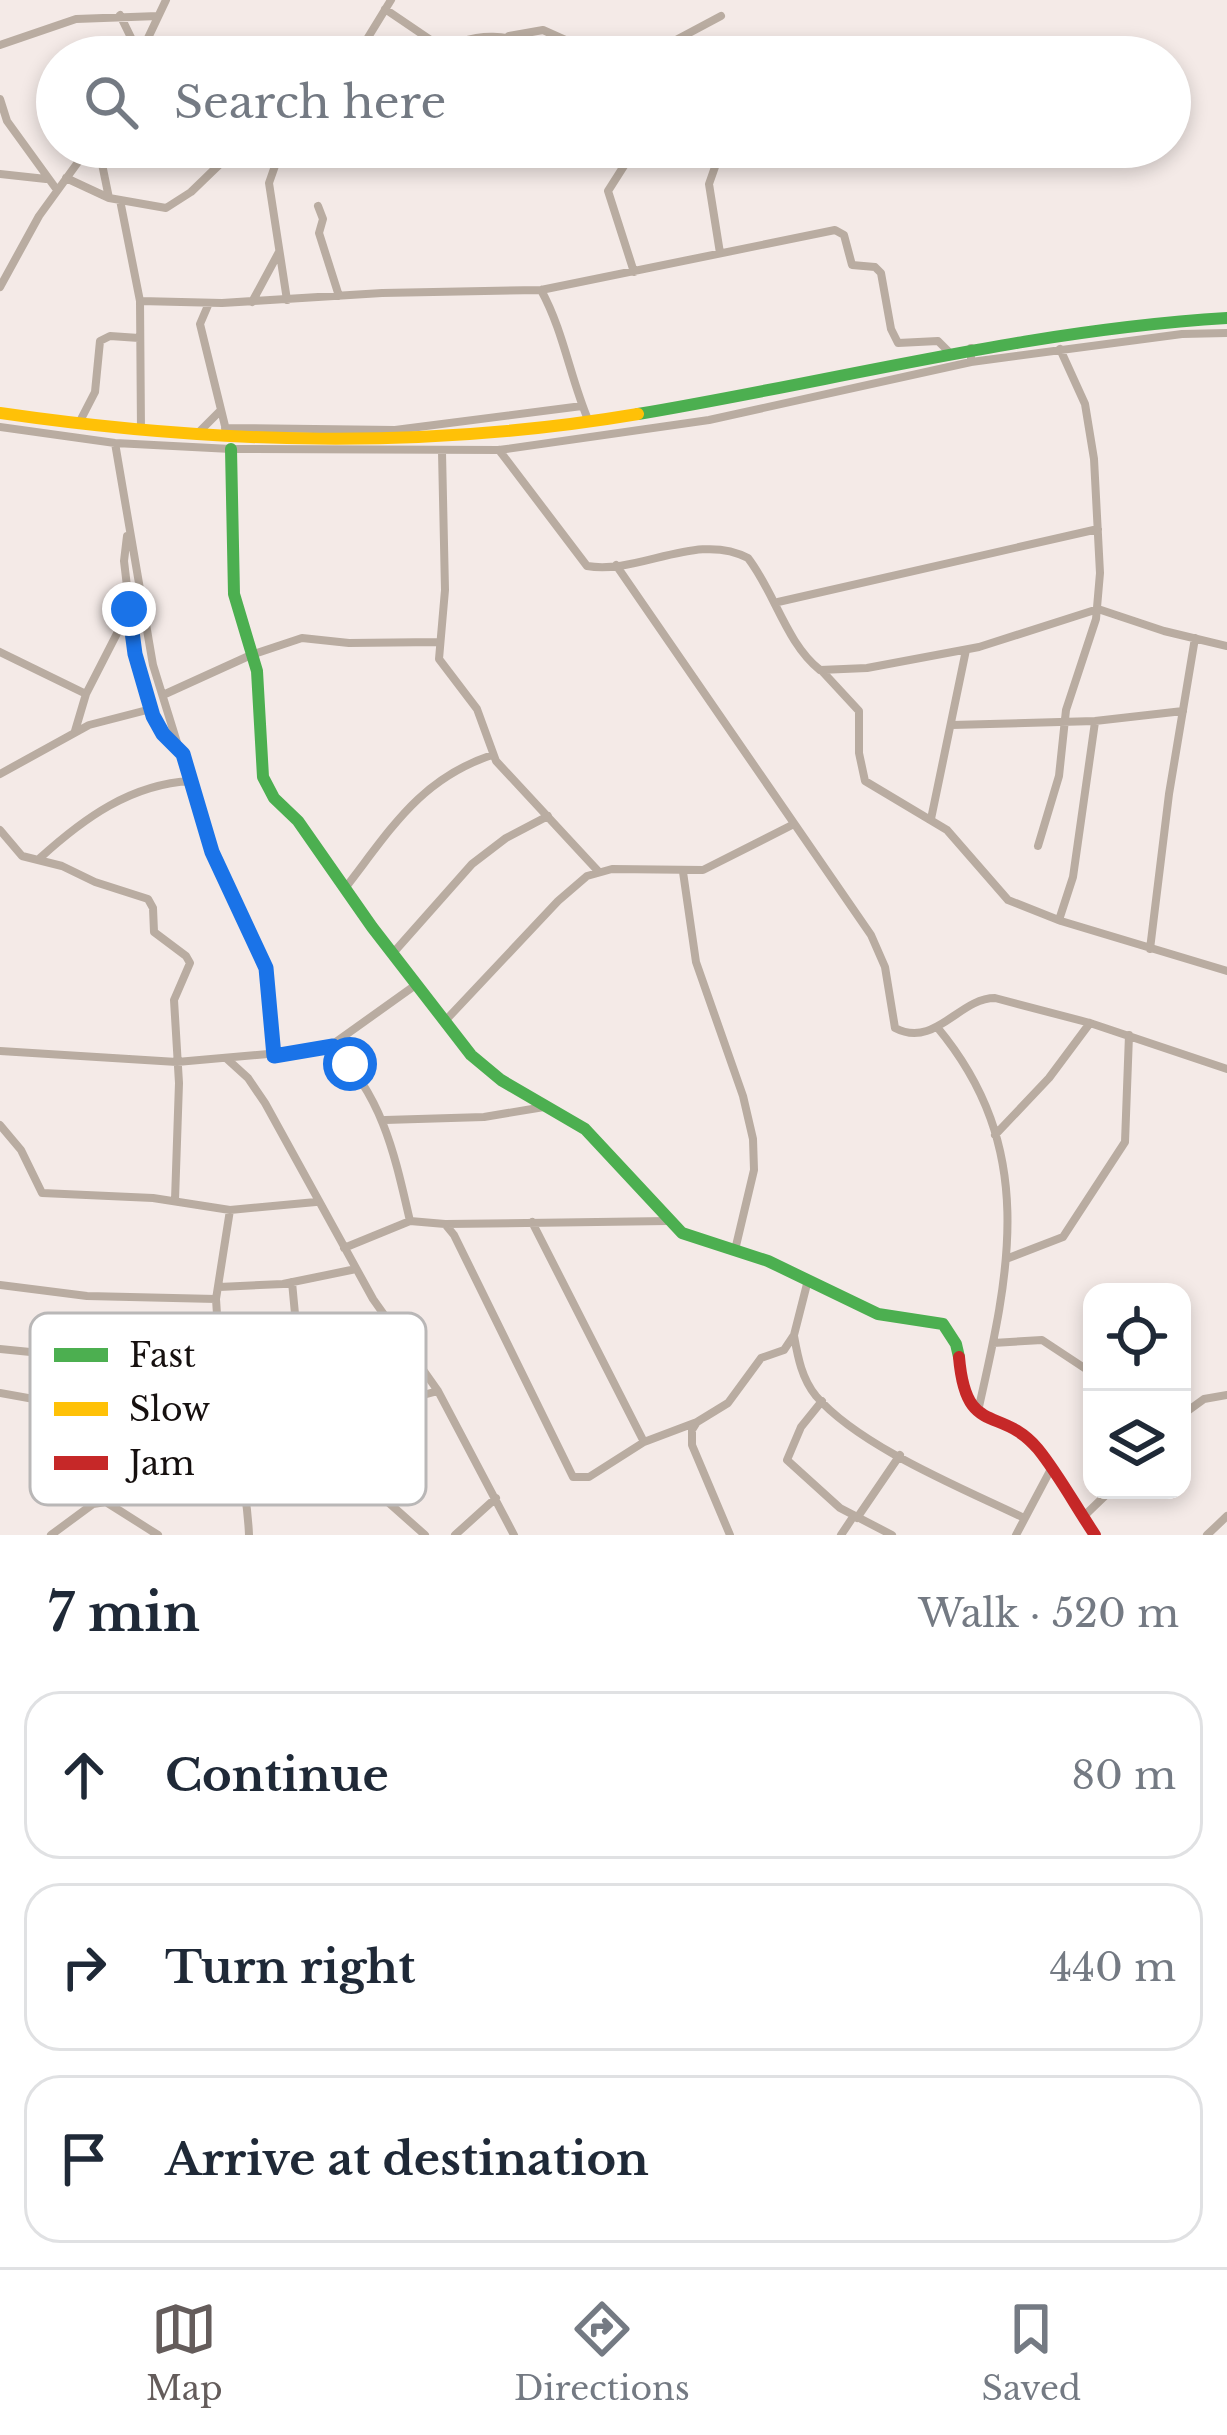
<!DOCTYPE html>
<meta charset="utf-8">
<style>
:root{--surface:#fff;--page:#f6f6f7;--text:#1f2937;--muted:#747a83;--line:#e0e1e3;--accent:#645c5b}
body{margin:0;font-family:"Libre Baskerville",serif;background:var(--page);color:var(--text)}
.controls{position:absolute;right:36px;bottom:36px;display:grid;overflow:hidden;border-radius:24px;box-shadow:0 6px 18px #0003}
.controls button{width:108px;height:108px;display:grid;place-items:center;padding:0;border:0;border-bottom:3px solid var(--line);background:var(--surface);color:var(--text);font:60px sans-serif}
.stop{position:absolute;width:36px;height:36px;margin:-27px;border:9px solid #1a73e8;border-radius:50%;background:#fff}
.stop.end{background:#1a73e8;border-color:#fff;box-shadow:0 3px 12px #0008}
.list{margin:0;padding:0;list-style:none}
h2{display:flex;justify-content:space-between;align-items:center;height:156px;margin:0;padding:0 48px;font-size:51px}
h2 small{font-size:39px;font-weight:400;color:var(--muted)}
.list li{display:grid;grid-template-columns:78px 1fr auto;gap:36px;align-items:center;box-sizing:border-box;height:168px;margin:0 24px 24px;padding:0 24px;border:3px solid var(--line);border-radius:36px}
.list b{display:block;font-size:45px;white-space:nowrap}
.list em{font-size:39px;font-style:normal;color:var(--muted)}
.icon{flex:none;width:66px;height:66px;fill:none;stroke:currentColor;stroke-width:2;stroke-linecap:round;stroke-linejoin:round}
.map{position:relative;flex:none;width:1227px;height:1535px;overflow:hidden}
.search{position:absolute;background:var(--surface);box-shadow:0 6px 18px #0003;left:36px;right:36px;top:36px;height:132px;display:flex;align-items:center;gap:30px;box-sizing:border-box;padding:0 42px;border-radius:66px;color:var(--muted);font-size:45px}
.sheet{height:732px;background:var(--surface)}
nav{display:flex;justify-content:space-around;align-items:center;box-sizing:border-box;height:168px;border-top:3px solid var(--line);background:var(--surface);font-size:33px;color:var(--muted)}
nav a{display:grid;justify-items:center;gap:6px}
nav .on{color:var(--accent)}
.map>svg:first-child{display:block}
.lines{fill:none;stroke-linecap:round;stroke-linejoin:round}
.street{stroke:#b9aca1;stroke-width:8}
.fast{stroke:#4caf50;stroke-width:12}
.slow{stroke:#ffc107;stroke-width:12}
.jam{stroke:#c62828;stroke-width:12}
.route{stroke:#1a73e8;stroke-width:15}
.key{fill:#fff;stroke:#b9b7b7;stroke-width:3}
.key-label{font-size:33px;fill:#16100f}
</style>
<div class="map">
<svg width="1227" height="1535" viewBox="0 0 1227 1535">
<rect width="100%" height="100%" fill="#f4eae7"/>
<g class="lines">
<path class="street" d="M385,9l56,38
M120,15l19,39
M509,36l34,-6 38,17 33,-2 32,11 75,-40
M0,45l76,-26 82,-3
M139,57l27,-57
M356,57l35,-57
M424,57c55,-29 83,-25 138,0
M0,99l7,22 50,69
M88,149l14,15 7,34
M0,174l46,5
M66,178l43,20 57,10 25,-16 30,-29 63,-10
M120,200l20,101 1,130
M318,206l5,13 -4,14 20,63
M720,253l-11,-69 13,-37
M634,272l-26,-81 28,-44
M0,287l39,-71 50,-69
M541,290c23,42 29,88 48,132
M287,300l-18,-117 7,-20 15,-16
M140,301l82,2 160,-10 159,-3 294,-60 9,5 8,30 23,2 6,6 10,56 7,14 40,-2 11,11
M252,302l27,-50
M209,303l-9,21 26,106
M971,362l211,-28 45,-1
M79,423l16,-31 5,-51 10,-5 29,2
M0,427l115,16 116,6 268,1 210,-30 262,-58v-14
M225,428l170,2 187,-24
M196,435l23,-23
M115,443l38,222 58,187 55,116 8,88
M499,450l88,116c52,9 110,-35 161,-8 27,35 38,85 72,112l47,-2 112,-21 119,-38 66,22 63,15
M442,452l3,138 -6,69 38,50 19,52 102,110
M127,536l-3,25 11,93 23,74 24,25
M616,565l255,370 14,32 10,61c40,21 64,-30 100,-30l95,25 137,46
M778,602l320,-73
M0,652l86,42
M822,671l37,40v42l6,28 82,49 61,70 53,21 166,50
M163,695l88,-40 51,-17 47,5 89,-1
M952,725l143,-4 88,-10
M75,731l11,-37 43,-84
M0,774l89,-49 62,-16
M931,819l35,-169
M0,830l22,26 40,10 33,16 53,17 5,9 1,24 32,24 4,7 -16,37 5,83 -4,117
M1038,846l21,-70 7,-66 30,-91 4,-46 -6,-114 -9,-55 -25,-55
M40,858c44,-40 91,-74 151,-77
M683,872l13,90 47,134 10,43 1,31 -19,80
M346,887c45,-58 74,-108 146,-132
M1059,920l14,-43 22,-155
M1150,949l19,-155 26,-156
M394,952l78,-88 34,-26 42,-22
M445,1021l113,-120 29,-25 25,-7 91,1 91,-46
M937,1027c101,121 73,244 41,384
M333,1046c50,52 61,106 77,175
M0,1051l177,11 149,-13 91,-65
M226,1058l22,20 17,25 108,196 65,92 76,144
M385,1120l99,-3 60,-10
M0,1125l21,25 21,43 111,5 77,12 86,-8
M995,1135l54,-57 41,-55
M532,1222l112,220
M446,1224l222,-3
M344,1248l66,-27 35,3 9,11 119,242h16l55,-35 53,-20
M1006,1259l57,-22 62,-95 4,-107
M292,1282l14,149
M0,1285l87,11 129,3
M219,1287l64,-3 73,-15
M794,1336c4,22 8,43 22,60 44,51 148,93 208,122
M993,1343l49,-3 50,33
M0,1349l161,16 60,12 6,11c6,50 20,98 22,147
M302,1373l95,29 41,-11
M221,1377l-5,-78 14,-89
M0,1393l78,14 56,32
M822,1401l-21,26 -14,33 53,48 52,27
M1182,1415l22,-16 23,-4
M230,1420l76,11 26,10 39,46 54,48
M110,1503l12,-32
M93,1504c27,-24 69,-105 53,-140
M1083,1517l28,-27
M857,1518l43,-63
M51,1535l42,-31 13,-2 52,33
M455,1535l41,-37
M730,1535l-38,-90v-15l5,-8 31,-19 33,-45 23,-8 10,-15 14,-55
M841,1535l12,-18
M1016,1535l35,-66
M1207,1535l20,-19"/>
<path class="fast" d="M638,414c197,-33 389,-84 589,-96
M231,449l3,145 23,77 6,106 11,21 24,23 74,106 99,128 30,25 84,49 97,104 86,28 110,53 65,10 13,20 3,13"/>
<path class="slow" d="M0,413c213,31 425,37 638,1"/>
<path class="jam" d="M959,1357c7,82 41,47 79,92 21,26 38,58 57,86"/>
</g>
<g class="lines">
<path class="route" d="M129,609l6,45 18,62 10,18 20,20 29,98 54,116 8,88 59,-10 17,18"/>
</g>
<rect x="30" y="1313" width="396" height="192" rx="18" class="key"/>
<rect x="54" y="1348" width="54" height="14" fill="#4caf50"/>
<rect x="54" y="1402" width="54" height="14" fill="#ffc107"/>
<rect x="54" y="1456" width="54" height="14" fill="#c62828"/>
<g class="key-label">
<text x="129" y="1367">Fast</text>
<text x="129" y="1421">Slow</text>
<text x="129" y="1475">Jam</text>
</g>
</svg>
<div class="controls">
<button><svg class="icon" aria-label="locate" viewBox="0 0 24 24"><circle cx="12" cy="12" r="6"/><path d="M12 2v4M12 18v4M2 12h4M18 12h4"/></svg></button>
<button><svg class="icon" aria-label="layers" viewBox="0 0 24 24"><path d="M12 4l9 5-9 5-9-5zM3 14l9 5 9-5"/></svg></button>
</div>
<div class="stop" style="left:350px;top:1064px"></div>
<div class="stop end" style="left:129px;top:609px"></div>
<div class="search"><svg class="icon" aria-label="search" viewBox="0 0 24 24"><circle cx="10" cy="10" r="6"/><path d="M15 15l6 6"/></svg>Search here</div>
</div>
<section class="sheet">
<h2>7 min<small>Walk · 520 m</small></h2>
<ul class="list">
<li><svg class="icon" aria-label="ahead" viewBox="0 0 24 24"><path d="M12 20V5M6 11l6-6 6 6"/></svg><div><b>Continue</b></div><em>80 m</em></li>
<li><svg class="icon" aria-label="right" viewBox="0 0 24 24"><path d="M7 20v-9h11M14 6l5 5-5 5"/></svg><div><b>Turn right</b></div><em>440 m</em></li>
<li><svg class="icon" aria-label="arrive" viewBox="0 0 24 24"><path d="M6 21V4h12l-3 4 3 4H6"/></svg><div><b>Arrive at destination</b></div></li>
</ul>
</section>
<nav>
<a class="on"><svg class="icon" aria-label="map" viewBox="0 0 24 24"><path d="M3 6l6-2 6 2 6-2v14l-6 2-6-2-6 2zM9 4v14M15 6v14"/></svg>Map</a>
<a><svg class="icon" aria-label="directions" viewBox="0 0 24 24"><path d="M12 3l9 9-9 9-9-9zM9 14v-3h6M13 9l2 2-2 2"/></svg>Directions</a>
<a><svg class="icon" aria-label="saved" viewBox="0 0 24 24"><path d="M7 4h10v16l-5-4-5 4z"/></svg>Saved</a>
</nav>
